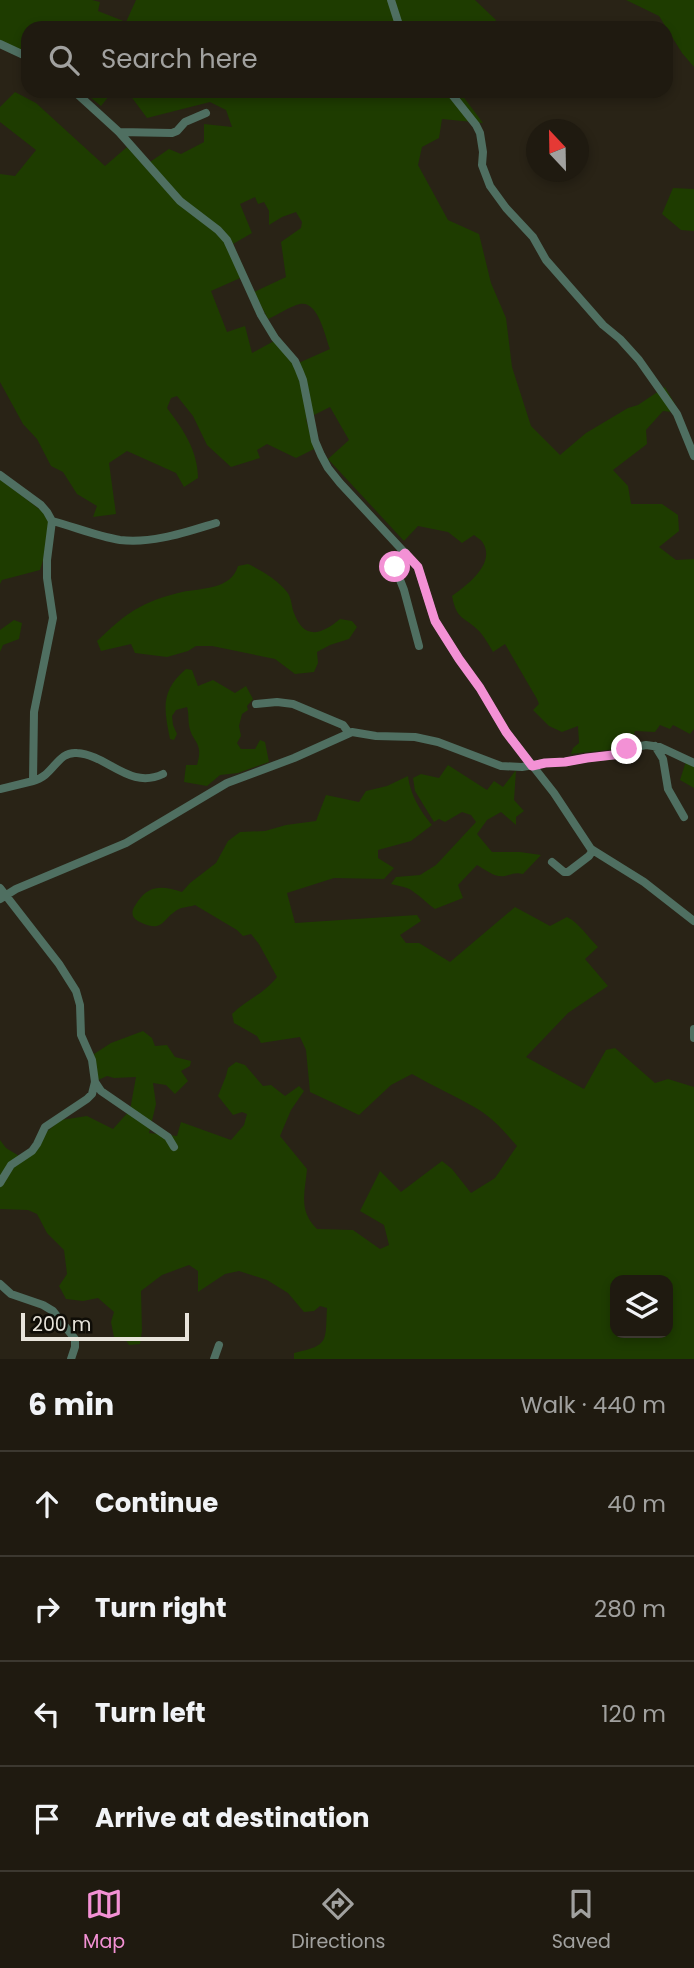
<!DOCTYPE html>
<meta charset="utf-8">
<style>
:root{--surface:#1f1a10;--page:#272319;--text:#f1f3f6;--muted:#a1a19f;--line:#3c3830;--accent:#f391d5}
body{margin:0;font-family:Poppins,sans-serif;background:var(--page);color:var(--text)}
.controls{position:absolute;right:21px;bottom:21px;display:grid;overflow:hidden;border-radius:14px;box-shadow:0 4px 10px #0003}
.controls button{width:63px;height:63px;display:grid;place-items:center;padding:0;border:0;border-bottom:2px solid var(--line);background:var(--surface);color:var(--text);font:35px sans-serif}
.compass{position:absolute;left:526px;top:119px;width:63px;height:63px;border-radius:50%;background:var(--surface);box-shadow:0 4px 10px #0003;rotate:338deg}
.scale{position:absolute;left:21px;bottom:18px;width:168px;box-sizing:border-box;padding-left:7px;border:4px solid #e8e4db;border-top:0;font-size:19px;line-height:24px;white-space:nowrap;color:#e8e4db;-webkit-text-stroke:5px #0f0d07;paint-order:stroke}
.stop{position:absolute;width:21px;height:21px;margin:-16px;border:5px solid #f391d5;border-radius:50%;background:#fff}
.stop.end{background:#f391d5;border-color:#fff;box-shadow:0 2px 7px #0008}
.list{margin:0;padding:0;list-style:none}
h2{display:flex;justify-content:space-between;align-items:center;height:91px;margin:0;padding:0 28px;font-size:30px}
h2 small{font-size:23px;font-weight:400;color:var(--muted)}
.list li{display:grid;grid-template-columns:46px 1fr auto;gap:21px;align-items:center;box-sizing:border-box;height:105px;padding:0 28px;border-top:2px solid var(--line)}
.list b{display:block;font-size:26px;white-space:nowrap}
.list em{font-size:23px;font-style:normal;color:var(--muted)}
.icon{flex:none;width:38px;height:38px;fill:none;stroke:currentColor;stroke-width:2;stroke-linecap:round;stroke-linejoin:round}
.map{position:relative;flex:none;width:694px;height:1359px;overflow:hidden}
.search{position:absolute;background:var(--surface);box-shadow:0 4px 10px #0003;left:21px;right:21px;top:21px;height:77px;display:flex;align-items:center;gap:18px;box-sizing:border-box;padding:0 24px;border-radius:21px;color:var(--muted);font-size:26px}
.sheet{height:511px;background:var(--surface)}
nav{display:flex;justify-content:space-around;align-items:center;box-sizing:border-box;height:98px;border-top:2px solid var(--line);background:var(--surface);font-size:19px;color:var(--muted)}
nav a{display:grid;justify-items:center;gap:4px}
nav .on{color:var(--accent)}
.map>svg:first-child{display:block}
.green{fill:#1e3c00;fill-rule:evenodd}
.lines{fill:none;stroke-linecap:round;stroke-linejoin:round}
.minor{stroke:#4f6f61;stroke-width:8}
.route{stroke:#f391d5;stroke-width:9}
</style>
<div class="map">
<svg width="694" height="1359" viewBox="0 0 694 1359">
<rect width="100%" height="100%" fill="#292316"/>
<path class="green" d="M0,0h92l8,2 -2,9 28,11 10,-22h339l21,20 -5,8h-391l-11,-4 -3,4h-58v16l-8,13 -20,-9z
M626,0h68v67l-12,-14 -23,-37z
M83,91h30l-12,15z
M127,91h332l24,32 -41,-4 -3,19 -17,9 -4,18 30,55 31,14 12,49 15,35 6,49 19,59 29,29 26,-22 42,-25 10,-3 27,-18 15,26 -17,-2 -17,19 1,14 -34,26 15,16 3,18h31l16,11 1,16 -20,16 17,13 18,-1v170l-4,5 -17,-9 -3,4 -10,-4 -5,7 -20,-1 -4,13 -15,5 -45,5 2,-6 6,-5 -1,-17 -16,6 -13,-6 -16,-16 6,-6 -2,-5 -32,-55 -12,8c-4,-7 -8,-14 -13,-20 -15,-16 -23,-10 -28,-36 14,-10 44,-32 31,-53 -2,-4 -6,-5 -9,-8l-12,8 -14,-11 -30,-6 -14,15 -76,-82 21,-19 -19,-33 -24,12 8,30 -18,9 -29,-14 -10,6 3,8 -29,9 -24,-22 -14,-29 -16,-20 -6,2 -4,10c16,21 31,43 31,70l-14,9 -8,-14 -49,-22 -18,12 7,51 -23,3 4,-11 -20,-12 -14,-22 -12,-6 -14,-27 -14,-15 -23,-42v-208l15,2 21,-26 -36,-28v-15l15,-15 21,11 69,63 22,-19 17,19 25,-17 12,5 23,-12v-18l28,3 -6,-17 -16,-8 -63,16zM255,197l3,7 6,-2 5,9v14l13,-8 14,-5 6,10 -1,6 -20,14 5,35 -32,15 14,27c10,-4 22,-13 32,-15 18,-4 25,32 30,45l-36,16 -20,-24 -22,12 -7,-27 -18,6 -16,-41 36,-16 -14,-31 19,-11 -12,-29z
M673,188l21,1v42l-13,-1 -19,-16z
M0,479l43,33 6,11c-4,16 -3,32 -9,47l-38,10 -2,4z
M248,564c13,6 30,16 39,28 5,6 4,14 7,21 10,27 27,22 46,6l12,2 5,6 -8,12 -19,6 -13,7 1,11 -4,9 -19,2 -20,-15 -63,-13h-16l-8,5 -21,6 -32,-4 -4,-9 -30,7 -4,-10c13,-12 27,-26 43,-34 12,-7 29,-12 42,-15 19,-4 49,-2 56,-26z
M14,620l8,3 -3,16 -16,6 -3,7v-22z
M186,669l6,1 6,16 15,-6 22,13 11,-7 7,13 -6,7 1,4 -6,4 -3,12 2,10 -4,7 4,6h14l5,-9 5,2 4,20 -31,11 -18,2 -13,11 -23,-4 2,-17h11c7,-25 -5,-21 -8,-40 -1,-7 0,-12 -2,-18l-11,3 -4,6 1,9 4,9 -3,6 -4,-1c-6,-30 -10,-48 16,-70z
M687,758l7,3v27l-14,-8z
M448,765l39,25 7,-9 9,6 13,-17 -2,30 10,11 -8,6v8l-15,-13 -14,8 -10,14 15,18h28l21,3 -18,19c-8,-2 -10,0 -18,2 -10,2 -19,-6 -28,-11l-19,20 5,13 -28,11c-8,-5 -12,-11 -20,-16 -6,-6 -16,-7 -24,-9l5,-7 24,-2 16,-10 40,-43 -5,-7 -9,-3 -17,10 -6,-3 -5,3 -19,-31 -2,-13 8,-4 18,4z
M408,776c2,18 12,35 24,49l-21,16 -33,9v8l16,10 -10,11 -50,-1 -47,15 8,30 122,-8 4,6 -21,14 6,8h13l31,19 65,-55 35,19 17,-9c12,6 21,20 31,30l-13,12 23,27 -40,27 -42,44 58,32 22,-39 9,-2 40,35 13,-4 26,8v272h-400v-6c36,-8 31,-11 33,-45l-7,-2 -6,5 -10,1 -16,-19 -21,-13 -28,-9 -14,3 -27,18v-21l-9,-6 -27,10 -21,16 1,40 -2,13 -11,1 -5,-8h-10l-3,-15 3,-10 -16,-14 -15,3 -17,-2 -7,-13 8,-12 -3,-24 -17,-17 -10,-19 -9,-4 -28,-1v-69l6,8 18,11 11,-18 26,-21 26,-4 26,13 17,-19 6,-33 -22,1 -7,-2 -11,5 -2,-27 17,-11 32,-12 9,7 3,8 12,-1 8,12 16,4 -1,5 -9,5 7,10 -13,13 -9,-9 -13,-2 3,21 -7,29 28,3 4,-14 50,18 13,-15 3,-11 -5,-2 -9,3 -15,-19 8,-20 2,-8 8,-6 9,3 18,21 8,-1 14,11 14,-10 5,5 -13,19 -11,26 27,33c-2,24 -9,41 10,60l36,1 27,19 9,-4 -5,-20 -24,-14 20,-40 21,21 41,-31 10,8 19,24 24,-15 22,-32c-12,-14 -25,-29 -41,-38 -21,-12 -43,-22 -64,-34l-21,11 -32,30 -49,-23 -4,-42 -6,-13 -39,6 -4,-7 -23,-13 -2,-9c14,-14 32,-20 45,-37l-18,-33 -8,-10 -8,2 -6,-6 -42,-25c-5,2 -12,2 -16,4 -17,9 -15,24 -37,14 -4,-2 -7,-3 -9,-7 -2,-6 2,-10 5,-15 12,-17 26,-15 44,-9l8,-9 26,-20 12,-22 12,-9 25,-1 21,-6 30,-4 10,-26 33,7 7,-11 21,-5zM615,1280h53v53h-53z"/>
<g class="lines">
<path class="minor" d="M391,0l9,28
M0,44l28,13
M74,91l45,41 61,69 38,29 9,10 34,75 14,23 20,23 4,9 4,10 12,61 6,14 7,13 12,15 78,84 17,54 24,38 21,29 26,44 48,61 37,56 53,33 50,39
M449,91l27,34 4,8 3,19 -1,13 8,21 16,22 27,29 13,23 57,65 17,14 19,21 38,54 17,42
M119,132l53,1 5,-2 8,-9 21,-9
M0,475l41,30 6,7 5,9 -5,39v18l6,40 -19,94 -1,69 -33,8
M52,521c23,6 44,15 68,19 32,4 66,-8 96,-17
M406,553l-9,7 -2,7 9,23 15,56
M256,704l21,-2 16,2 50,21 6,8
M655,746l8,13 5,30 16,28
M33,781c21,-5 24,-30 44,-28 31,2 52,37 86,21
M552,862l12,10h4l21,-16 4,-6
M0,888l59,76 17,27 4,14 1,30 11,25 3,22 -3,12 -5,5 -42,28 -8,17 -5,7 -21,14 -11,18
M0,899l16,-10 110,-46 101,-60 67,-25 58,-26 24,4 39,1 23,5 63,24 21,1 23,-4 20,-1 22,-4 29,-3 15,-7 15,-3 14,2 34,16
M694,1029v9
M95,1082l6,9 67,46 6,10
M0,1284l11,10 32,11 10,6 22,28v8l-4,12
M214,1359l5,-14"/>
</g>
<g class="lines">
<path class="route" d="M395,567l2,-7 8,-7 13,14 17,54 24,38 21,29 26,44 26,34 13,-3 20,-1 22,-4 26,-3 14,-6"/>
</g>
</svg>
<div class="controls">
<button><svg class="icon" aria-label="layers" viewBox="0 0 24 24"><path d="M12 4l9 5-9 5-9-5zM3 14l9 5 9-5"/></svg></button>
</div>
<svg class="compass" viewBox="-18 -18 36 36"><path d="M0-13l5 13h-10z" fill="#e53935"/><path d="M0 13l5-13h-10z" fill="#a1a19f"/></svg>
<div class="scale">200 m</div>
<div class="stop" style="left:395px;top:567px"></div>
<div class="stop end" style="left:627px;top:749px"></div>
<div class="search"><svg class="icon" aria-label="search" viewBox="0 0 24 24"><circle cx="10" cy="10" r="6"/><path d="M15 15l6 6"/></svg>Search here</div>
</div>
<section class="sheet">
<h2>6 min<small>Walk · 440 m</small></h2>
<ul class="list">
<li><svg class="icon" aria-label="ahead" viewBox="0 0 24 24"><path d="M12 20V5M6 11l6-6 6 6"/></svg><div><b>Continue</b></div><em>40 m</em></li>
<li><svg class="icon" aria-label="right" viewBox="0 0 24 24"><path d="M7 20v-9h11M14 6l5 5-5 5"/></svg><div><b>Turn right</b></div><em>280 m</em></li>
<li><svg class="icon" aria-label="left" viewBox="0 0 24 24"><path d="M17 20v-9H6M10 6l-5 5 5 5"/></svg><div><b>Turn left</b></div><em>120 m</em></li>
<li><svg class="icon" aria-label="arrive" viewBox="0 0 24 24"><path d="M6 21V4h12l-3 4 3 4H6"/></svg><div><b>Arrive at destination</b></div></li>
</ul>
</section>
<nav>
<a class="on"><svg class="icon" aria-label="map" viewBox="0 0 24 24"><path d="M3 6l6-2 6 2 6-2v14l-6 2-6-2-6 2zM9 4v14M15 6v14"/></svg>Map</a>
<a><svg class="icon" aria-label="directions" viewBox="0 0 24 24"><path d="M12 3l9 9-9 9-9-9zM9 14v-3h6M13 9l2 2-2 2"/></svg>Directions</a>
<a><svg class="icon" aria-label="saved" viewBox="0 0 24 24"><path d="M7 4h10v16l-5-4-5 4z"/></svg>Saved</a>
</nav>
